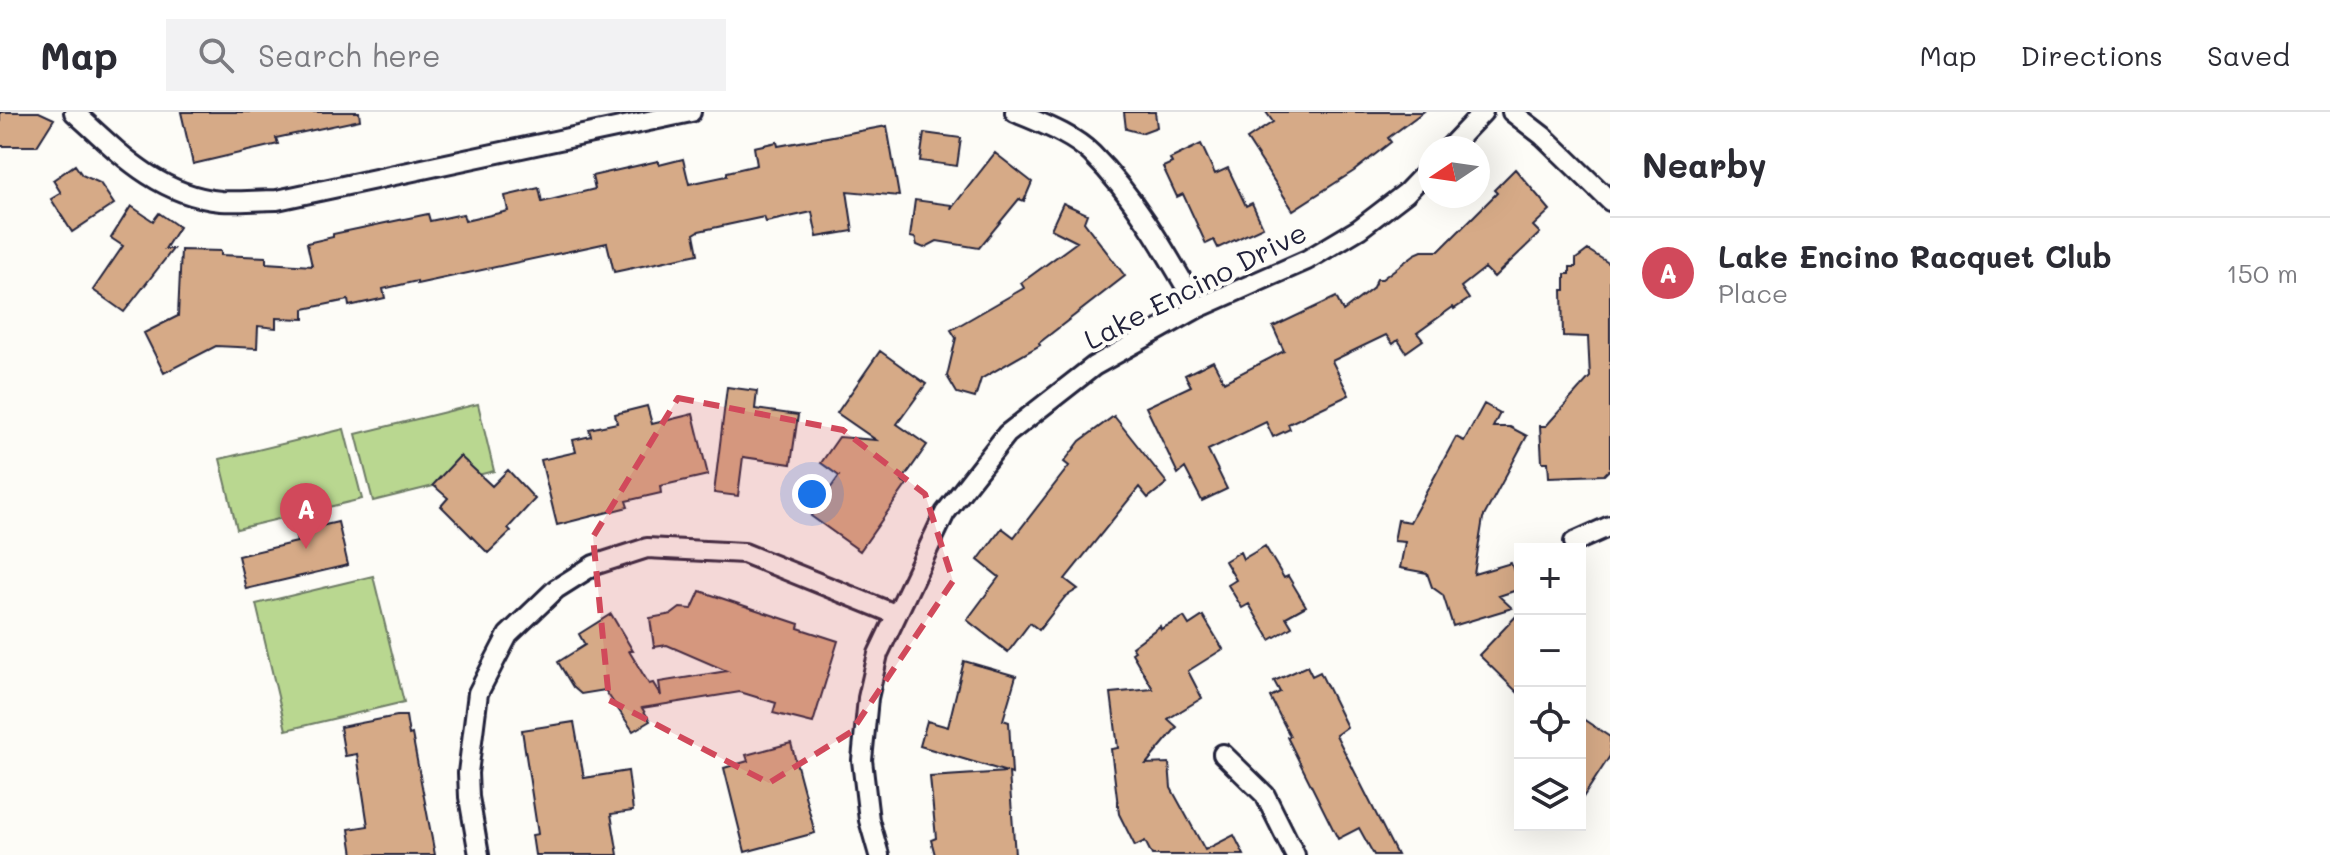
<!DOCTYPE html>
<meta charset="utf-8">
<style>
:root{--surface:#fff;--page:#f2f2f3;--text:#2b2b33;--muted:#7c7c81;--line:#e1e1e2;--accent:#d1495b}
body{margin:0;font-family:Mali,sans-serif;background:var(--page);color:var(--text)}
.controls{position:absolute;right:24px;bottom:24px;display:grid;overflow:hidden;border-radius:0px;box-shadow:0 8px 32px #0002}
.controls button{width:72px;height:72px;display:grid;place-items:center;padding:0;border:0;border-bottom:2px solid var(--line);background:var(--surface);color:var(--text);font:40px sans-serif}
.compass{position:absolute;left:1418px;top:24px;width:72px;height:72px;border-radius:50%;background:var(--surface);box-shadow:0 8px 32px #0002;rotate:257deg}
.you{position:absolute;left:812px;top:382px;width:28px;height:28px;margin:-20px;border:6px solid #fff;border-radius:50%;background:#1a73e8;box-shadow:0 0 0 12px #1a73e833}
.badge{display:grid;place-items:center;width:52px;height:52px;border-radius:50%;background:var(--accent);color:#fff;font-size:26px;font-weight:700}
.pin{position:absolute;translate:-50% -66px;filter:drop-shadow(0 2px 4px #0008)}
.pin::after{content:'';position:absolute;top:42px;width:28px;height:24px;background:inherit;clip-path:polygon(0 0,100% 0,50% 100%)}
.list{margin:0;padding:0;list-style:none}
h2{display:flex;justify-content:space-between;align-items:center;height:104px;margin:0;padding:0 32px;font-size:34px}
h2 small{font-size:26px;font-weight:400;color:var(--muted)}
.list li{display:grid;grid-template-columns:52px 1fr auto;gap:24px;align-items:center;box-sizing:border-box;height:112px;padding:0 32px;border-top:2px solid var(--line)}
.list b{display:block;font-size:30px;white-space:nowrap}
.list p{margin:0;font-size:26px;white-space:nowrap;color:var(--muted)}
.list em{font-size:26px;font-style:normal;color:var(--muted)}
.icon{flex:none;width:44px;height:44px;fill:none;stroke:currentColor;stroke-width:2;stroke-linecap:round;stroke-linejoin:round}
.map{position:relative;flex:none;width:1610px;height:743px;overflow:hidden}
header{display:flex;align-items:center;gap:48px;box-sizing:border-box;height:112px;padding:0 40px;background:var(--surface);border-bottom:2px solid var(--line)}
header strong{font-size:38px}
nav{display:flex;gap:44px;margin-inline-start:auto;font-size:28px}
.search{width:560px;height:72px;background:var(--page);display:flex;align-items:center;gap:20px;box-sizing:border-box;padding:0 28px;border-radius:0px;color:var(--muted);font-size:30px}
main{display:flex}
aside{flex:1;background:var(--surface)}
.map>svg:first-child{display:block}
.green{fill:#b9d790;stroke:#6e7c66;stroke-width:2}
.building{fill:#d6aa87;stroke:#22223b;stroke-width:2}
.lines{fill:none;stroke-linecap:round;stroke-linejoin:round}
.street-casing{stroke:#22223b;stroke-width:24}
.street{stroke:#fdfcf7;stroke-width:18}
.marked{fill:#d1495b;fill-opacity:0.2;stroke:#d1495b;stroke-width:6;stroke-dasharray:16 10;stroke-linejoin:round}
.labels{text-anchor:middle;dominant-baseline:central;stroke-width:8;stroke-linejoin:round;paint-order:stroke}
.street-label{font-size:28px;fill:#22223b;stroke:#fdfcf7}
</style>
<header>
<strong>Map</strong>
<div class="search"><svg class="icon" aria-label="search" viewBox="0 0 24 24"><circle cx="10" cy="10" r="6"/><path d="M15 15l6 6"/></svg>Search here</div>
<nav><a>Map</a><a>Directions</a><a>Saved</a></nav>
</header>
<main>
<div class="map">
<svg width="1610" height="743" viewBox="0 0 1610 743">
<rect width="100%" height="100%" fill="#fdfcf7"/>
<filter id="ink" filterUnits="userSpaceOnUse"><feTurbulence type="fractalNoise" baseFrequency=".0125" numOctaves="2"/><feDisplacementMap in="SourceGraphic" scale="16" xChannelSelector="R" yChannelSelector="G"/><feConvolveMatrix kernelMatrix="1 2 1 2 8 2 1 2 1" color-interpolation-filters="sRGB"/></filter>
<g filter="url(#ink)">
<path class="green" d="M478,292l16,67 -121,30 -17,-67z
M344,317l18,70 -125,30 -17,-70z
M373,464l31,126 -118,28 -30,-126z"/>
<path class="building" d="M0,0h39l15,7 -17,27h-37z
M181,0h178l1,8 -84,18 2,6 -85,20z
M1124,0h31l2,15 -16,6 -15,-4z
M1266,0h157l-35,26 3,4 -37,29 -61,39 -46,-71 26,-17z
M887,14l12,70 -52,-5 6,40 -36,6 -5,-25 -46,10 -2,-5 -65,14 -5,3 4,20 -84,18 -7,-29 -190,41v-3l-34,8 2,9 -36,8 -1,-6 -44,9v10l-28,-1v10l-18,-2 -1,22 -41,-2 -52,27 -20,-40 34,-17 3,-66 40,1v4l45,2v6l46,3 -5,-23 26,-6v-3l95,-20 2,7 33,-7 2,7 43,-10 -3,-15 34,-8 3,14 53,-13 -3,-13 66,-15 1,4 24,-6 6,25 38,-8v-4l30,-7 -3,-18 23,-5 1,4z
M924,21l37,5 -4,28 -37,-5z
M1201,32l14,30 13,-6 18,38 6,-3 11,24 -45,21 -4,-8 -8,4 -23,-50 -6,3 -14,-30 9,-4 -2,-4z
M995,41l37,29 -8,19 -5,-2 -40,49 -42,-7 -13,7 -7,-3 -2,-7 -5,-1 5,-37 37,5 -1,4z
M75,53l7,10 18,8 14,21 -42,28 -21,-33 10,-6 -8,-13z
M1515,57l35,41 -17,16 7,7 -46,44 -9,-9 -24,19 8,12 -15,10 -1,-2 -36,26 6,7 -17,12 -8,-12 -5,4 -7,-9 -54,26 17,34 -61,29 2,5 -17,8 -7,-15 -58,28 19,39 -25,12 -17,-33 -7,6 -32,-67 45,-21 -6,-11 28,-14 11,21 60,-31 -11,-24 63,-30 7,14 29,-22 5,-10h5l33,-25 7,-3h17l58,-58 -3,-3z
M1063,91l24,11 -3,8 41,54 -86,67 1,2 -59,34 -6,19 -18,-5 -10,-17 9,-38 -5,-8 73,-42 -3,-5 56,-41 -26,-13z
M131,94l22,15 6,-8 20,14 -14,22h8l-49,63 -31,-22 30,-44 -12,-8z
M1588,138l22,14v205l-6,6 -55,2 -1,-15h-6l-2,-36h6l44,-49 -2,-40 -25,-1 -1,-46h3v-16h5v-7h6v-8z
M880,239l46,33 -29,40 30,21 -25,36 5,3 -47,67 -49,-35 28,-40 -18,-13 18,-26 37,3 -39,-27z
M727,275l30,4 -2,18 43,6 -7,49 -48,-7 -5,39 -24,-3z
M1484,292l16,9 -7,14h17l17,9 -44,82 -9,56 37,-11 9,26 -21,7 13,12 -59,18 -10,-31 -11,-8 -5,-14 -27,-5 5,-26 -11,-1 4,-21 12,2 46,-85 8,4z
M647,294l5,18 41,-10 15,61 -48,11 1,7 -35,8 2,6 -71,18 -16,-65 35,-8 -3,-12 18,-4 -2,-7 28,-6 -2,-9z
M1114,304l53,67 -19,15 -9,-11 -74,92 13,10 -13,8 -26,33 -9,-7 -22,29 -41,-32 32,-43 -21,-17 24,-32 12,9 55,-71 -5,-4 16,-21z
M460,344l32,30 16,-16 27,29 -27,29 3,3 -23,22 -47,-47 7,-8 -15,-13z
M338,410l10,43 -102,24 -8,-33 59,-14 -2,-10z
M1265,434l19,32 4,-2 18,30 -20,11 6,10 -22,13 -21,-36 -7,4 -14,-23 8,-5 -11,-19 15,-9 3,7z
M700,479l99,33 -1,4 40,13 -25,82 -40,-10 3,-10 -36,-11 -98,16 8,13 -17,10 -28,-41 -24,4 -8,-7 -15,-25 27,-17 -6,-11 32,-20 22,37h-4l20,33 4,-1 8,13 -2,-14 68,-11 -60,-26 -13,2 -4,-29 22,-4 8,-6 12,1z
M1520,500v83l-41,-40z
M1203,504l20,33 -35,22 14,27 -34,21 9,8 -31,37 23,-1 2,25 34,62 29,-15 10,20h-92l-7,-14 -10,5 -16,-32 -8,-65 7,-1 -7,-55 42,-4 -21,-36 3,-2 -3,-4 28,-21 1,3 23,-12 5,8z
M964,549l52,15 -13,44 6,2 3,52 -3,-1 6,82h-80l-4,-15 5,-2 -6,-61 77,-5 -87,-26 7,-25 21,6z
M1307,554l5,10 8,-4 27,55 -11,8 61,120h-23l-15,-27 -21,11 -51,-102 3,-1 -20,-39 10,-5 -6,-11z
M397,604h9l3,19 3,-1 23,121h-82l-4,-26 19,-3 -11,-72 -12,2 -5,-29z
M1580,605l30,20v19l-30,46z
M574,610l10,56 44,-7 5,40 -22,3 7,41h-83l-3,-20 6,-1 -16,-104z
M791,631l24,90 -70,19 -21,-84 24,-7 -2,-6z"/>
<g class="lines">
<defs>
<path id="street" d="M74,0c44,40 84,83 147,89 18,1 37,-1 56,-1l414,-88
M1015,0c25,11 57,22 77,42 44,44 75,100 106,154
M1512,0l31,24 67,65
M1449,36l34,-36
M1574,430l36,-16
M1223,642l42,41 30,60
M479,743l-10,-58 -1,-24 10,-80 30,-58 48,-46 38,-24 53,-17 97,5 151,61
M879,743l-10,-35 -7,-60 6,-62 10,-44 67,-141 62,-79 87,-68 104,-58 109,-48 52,-31 47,-36 24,-25"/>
</defs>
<use href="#street" class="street-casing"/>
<use href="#street" class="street"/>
</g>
</g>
<path class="marked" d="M678,286l165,32 82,64 28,87 -102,151 -82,51 -160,-83 -16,-163z"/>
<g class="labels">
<g class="street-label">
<text transform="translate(1195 173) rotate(-27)">Lake Encino Drive</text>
</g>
</g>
</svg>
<div class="controls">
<button>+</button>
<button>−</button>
<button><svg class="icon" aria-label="locate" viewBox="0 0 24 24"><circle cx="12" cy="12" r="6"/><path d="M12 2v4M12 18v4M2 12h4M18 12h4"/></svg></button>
<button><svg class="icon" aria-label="layers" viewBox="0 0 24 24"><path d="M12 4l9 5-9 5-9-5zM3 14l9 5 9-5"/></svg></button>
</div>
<svg class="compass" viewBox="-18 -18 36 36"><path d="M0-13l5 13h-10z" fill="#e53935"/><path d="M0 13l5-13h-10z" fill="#7c7c81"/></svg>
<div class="you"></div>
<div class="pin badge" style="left:306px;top:437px">A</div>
</div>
<aside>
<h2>Nearby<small></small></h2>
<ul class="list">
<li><span class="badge">A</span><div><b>Lake Encino Racquet Club</b><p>Place</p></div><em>150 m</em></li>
</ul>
</aside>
</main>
